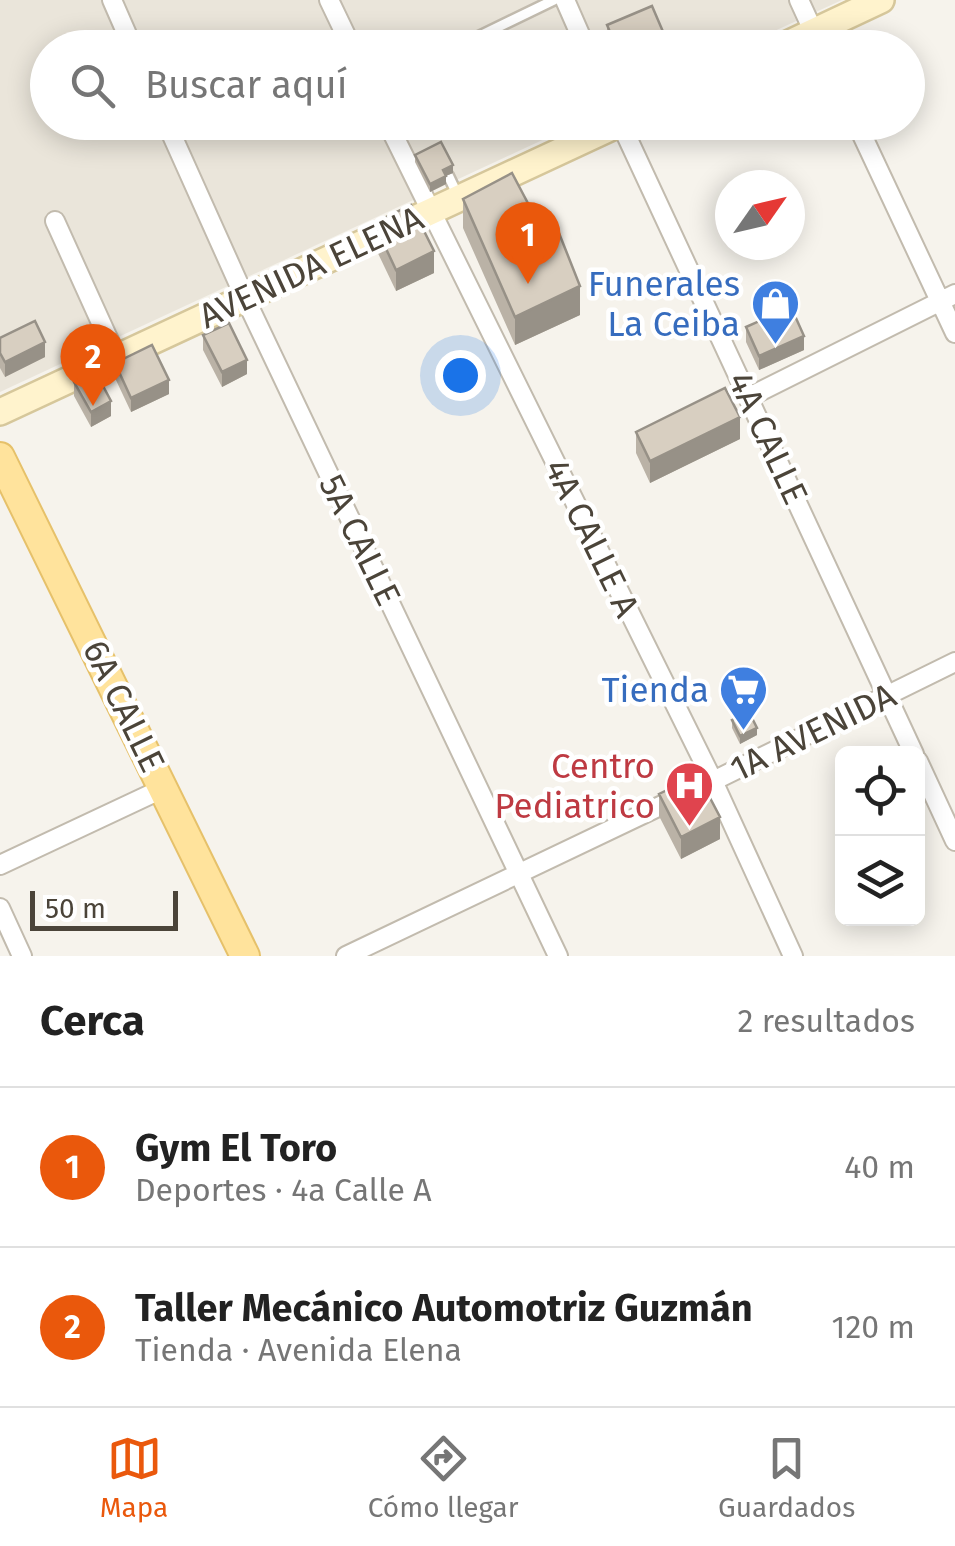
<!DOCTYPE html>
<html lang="es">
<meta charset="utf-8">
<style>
:root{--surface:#fff;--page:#f2f2f2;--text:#222;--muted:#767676;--line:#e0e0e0;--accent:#ea580c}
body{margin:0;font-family:"Fira Sans",sans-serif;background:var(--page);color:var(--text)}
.controls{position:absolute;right:30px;bottom:30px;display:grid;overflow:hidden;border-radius:15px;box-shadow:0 5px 25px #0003}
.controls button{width:90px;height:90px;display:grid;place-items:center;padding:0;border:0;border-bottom:2px solid var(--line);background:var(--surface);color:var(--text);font:50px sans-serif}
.compass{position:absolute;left:715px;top:170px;width:90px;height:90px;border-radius:50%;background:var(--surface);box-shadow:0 5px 25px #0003;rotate:56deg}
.scale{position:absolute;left:30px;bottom:25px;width:148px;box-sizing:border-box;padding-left:10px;border:5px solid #4b4439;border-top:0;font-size:28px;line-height:35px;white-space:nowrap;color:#4b4439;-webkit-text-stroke:8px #fff;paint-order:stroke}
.you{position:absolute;left:460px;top:375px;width:35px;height:35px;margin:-25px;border:8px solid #fff;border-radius:50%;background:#1a73e8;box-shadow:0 0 0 15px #1a73e833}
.badge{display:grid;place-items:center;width:65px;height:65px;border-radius:50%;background:var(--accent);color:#fff;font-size:32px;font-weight:700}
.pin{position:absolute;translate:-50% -82px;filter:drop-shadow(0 2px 5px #0008)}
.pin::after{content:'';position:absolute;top:52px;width:35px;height:30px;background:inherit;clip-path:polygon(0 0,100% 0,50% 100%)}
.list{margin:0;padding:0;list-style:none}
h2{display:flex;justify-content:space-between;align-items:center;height:130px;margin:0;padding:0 40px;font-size:42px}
h2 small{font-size:32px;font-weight:400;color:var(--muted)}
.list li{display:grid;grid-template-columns:65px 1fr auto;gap:30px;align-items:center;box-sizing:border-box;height:160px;padding:0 40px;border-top:2px solid var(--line)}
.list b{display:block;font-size:38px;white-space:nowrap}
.list p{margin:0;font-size:32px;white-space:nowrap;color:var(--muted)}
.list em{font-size:32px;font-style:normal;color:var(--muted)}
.icon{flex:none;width:55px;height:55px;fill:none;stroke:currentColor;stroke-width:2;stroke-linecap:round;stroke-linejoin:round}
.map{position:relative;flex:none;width:955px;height:956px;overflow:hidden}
.search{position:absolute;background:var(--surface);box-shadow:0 5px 25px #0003;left:30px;right:30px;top:30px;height:110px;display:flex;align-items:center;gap:25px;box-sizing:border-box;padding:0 35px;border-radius:55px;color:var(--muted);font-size:38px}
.sheet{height:450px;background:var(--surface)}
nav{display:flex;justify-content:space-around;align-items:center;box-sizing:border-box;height:140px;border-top:2px solid var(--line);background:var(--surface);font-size:28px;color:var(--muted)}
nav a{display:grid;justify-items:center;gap:5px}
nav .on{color:var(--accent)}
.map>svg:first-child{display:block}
.residential{fill:#eae5da}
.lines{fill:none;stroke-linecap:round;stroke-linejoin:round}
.service-casing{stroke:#c2bbae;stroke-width:14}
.minor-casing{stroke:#c2bbae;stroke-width:22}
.secondary-casing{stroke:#d6c79b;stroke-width:30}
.primary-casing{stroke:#e6c16a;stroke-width:32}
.service{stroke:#fff;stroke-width:9}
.minor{stroke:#fff;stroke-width:18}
.secondary{stroke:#fff3cd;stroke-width:25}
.primary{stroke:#ffe39c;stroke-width:28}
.wall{fill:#bab2a6}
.shaded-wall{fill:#979187}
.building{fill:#d8cfc1;stroke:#979187;stroke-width:2.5}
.labels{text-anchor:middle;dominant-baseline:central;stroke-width:9;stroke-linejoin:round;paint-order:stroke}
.street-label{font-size:35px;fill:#4b4439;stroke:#fff}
.shop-label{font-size:35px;fill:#366cbe;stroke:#fff;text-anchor:end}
.health-label{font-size:35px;fill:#be3a42;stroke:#fff;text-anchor:end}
</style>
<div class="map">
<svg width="955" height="956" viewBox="0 0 955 956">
<rect width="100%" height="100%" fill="#f6f3ec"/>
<path class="residential" d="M0,0h842l-102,47 -692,1v74l531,1 -579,269z"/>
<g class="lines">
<defs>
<path id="service" d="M455,48l99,-48
M448,175l10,21"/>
<path id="minor" d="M112,0l21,48
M329,0l23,48
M565,0l21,48
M799,0l22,48
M166,122l79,176 313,658
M387,122l326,659 80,175
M620,122l294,632
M856,122l99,211
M55,221l62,137
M749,397l206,-103
M918,761l37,80
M703,786l252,-124
M0,865l164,-77
M0,908l22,48
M346,956l333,-159"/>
<path id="secondary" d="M779,48l102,-48
M0,412l623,-290"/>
<path id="primary" d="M0,457l245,499"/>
</defs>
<use href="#service" class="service-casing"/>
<use href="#minor" class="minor-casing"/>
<use href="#secondary" class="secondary-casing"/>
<use href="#primary" class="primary-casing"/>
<use href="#service" class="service"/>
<use href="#minor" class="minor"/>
<use href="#secondary" class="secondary"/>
<use href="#primary" class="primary"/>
</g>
<path class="wall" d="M607,25l63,23h-63z
M415,155l38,18 -7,3v8l-16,8 -15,-30z
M463,199l117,116 -65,30 -52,-117z
M374,223l60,50 -38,18 -22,-46z
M746,327l58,23 -45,20 -13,-28z
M203,335l44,39 -25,13 -19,-37z
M0,338l45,19 -40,20 -5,-9z
M115,363l54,31 -38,18 -16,-34z
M74,382l37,34 -20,11 -17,-31z
M636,432l104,7 -90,44 -14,-30z
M732,720l25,15 -17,9 -8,-16z
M659,794l61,45 -39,20 -22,-43z"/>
<path class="shaded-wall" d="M453,165v8l-10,4v-7z
M446,176v8l-16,8v-8z
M434,251v22l-38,18v-21z
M580,286v29l-65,30v-28z
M804,336v14l-45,20v-14z
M45,342v15l-40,20v-15z
M247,360v14l-25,13v-15z
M169,380v14l-38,18v-14z
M111,401v15l-20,11v-15z
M740,417v22l-90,44v-22z
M757,728v7l-17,9v-8z
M720,817v22l-39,20v-22z"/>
<path class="building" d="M652,6l18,42h-53l-10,-23z
M441,142l12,23 -10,5 3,6 -16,8 -15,-29z
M512,173l28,53 15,-3 25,63 -65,31 -52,-118z
M411,205l23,46 -38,19 -22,-47z
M791,307l13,29 -45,20 -13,-29z
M35,321l10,21 -40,20 -5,-9v-15z
M229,323l18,37 -25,12 -19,-37z
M152,345l17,35 -38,18 -16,-35z
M95,371l16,30 -20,11 -17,-30z
M725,388l15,29 -90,44 -14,-29z
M749,712l8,16 -17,8 -8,-16z
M698,775l22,42 -39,20 -22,-43z"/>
<defs>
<symbol id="shop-pin" viewBox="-11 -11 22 30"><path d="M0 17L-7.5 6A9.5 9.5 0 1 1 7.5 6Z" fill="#3f7fe0" stroke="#fff"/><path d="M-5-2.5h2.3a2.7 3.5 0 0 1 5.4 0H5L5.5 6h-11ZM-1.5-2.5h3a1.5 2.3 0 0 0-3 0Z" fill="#fff"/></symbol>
<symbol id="supermarket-pin" viewBox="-11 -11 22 30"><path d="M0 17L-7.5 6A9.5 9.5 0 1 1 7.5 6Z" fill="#3f7fe0" stroke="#fff"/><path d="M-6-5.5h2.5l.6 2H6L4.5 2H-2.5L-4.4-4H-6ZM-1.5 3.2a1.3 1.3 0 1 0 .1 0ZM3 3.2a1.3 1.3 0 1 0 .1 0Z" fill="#fff"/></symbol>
<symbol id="hospital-pin" viewBox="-11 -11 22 30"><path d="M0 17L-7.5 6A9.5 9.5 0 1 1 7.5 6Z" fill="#e0444e" stroke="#fff"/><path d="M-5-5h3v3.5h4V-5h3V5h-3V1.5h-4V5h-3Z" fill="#fff"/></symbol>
</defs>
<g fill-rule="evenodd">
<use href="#shop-pin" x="748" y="276" width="55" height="75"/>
<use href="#supermarket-pin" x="716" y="662" width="55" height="75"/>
<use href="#hospital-pin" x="662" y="758" width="55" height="75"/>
</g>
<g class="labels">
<g class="street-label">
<text transform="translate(311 267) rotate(-25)">AVENIDA ELENA</text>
<text transform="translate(768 438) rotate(65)">4A CALLE</text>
<text transform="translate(592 538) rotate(64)">4A CALLE A</text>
<text transform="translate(360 540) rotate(64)">5A CALLE</text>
<text transform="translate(124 706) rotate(64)">6A CALLE</text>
<text transform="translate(813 732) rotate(-26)">1A AVENIDA</text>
</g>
<g class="shop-label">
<text x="740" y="284">Funerales<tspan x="740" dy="40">La Ceiba</tspan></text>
<text x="709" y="690">Tienda</text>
</g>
<g class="health-label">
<text x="655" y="766">Centro<tspan x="655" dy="40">Pediatrico</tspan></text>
</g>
</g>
</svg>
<div class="controls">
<button><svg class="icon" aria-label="locate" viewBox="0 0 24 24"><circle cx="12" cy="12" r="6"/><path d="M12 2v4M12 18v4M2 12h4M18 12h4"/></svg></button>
<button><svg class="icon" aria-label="layers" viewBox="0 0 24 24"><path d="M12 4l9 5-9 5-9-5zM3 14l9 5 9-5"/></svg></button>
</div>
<svg class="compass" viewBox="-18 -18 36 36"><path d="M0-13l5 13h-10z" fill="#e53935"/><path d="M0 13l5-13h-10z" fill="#767676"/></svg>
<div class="scale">50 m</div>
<div class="you"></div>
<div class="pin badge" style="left:528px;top:284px">1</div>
<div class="pin badge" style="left:93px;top:406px">2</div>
<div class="search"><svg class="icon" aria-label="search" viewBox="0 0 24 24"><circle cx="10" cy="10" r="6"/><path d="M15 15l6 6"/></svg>Buscar aquí</div>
</div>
<section class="sheet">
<h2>Cerca<small>2 resultados</small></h2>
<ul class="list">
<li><span class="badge">1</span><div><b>Gym El Toro</b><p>Deportes · 4a Calle A</p></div><em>40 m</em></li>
<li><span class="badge">2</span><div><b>Taller Mecánico Automotriz Guzmán</b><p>Tienda · Avenida Elena</p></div><em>120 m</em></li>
</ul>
</section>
<nav>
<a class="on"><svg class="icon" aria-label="map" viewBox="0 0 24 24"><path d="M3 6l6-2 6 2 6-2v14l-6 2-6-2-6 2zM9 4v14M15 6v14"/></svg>Mapa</a>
<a><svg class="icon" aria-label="directions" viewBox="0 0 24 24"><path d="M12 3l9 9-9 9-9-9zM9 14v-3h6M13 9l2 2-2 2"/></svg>Cómo llegar</a>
<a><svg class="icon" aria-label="saved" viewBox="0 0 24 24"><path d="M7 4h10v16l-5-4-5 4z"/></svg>Guardados</a>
</nav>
